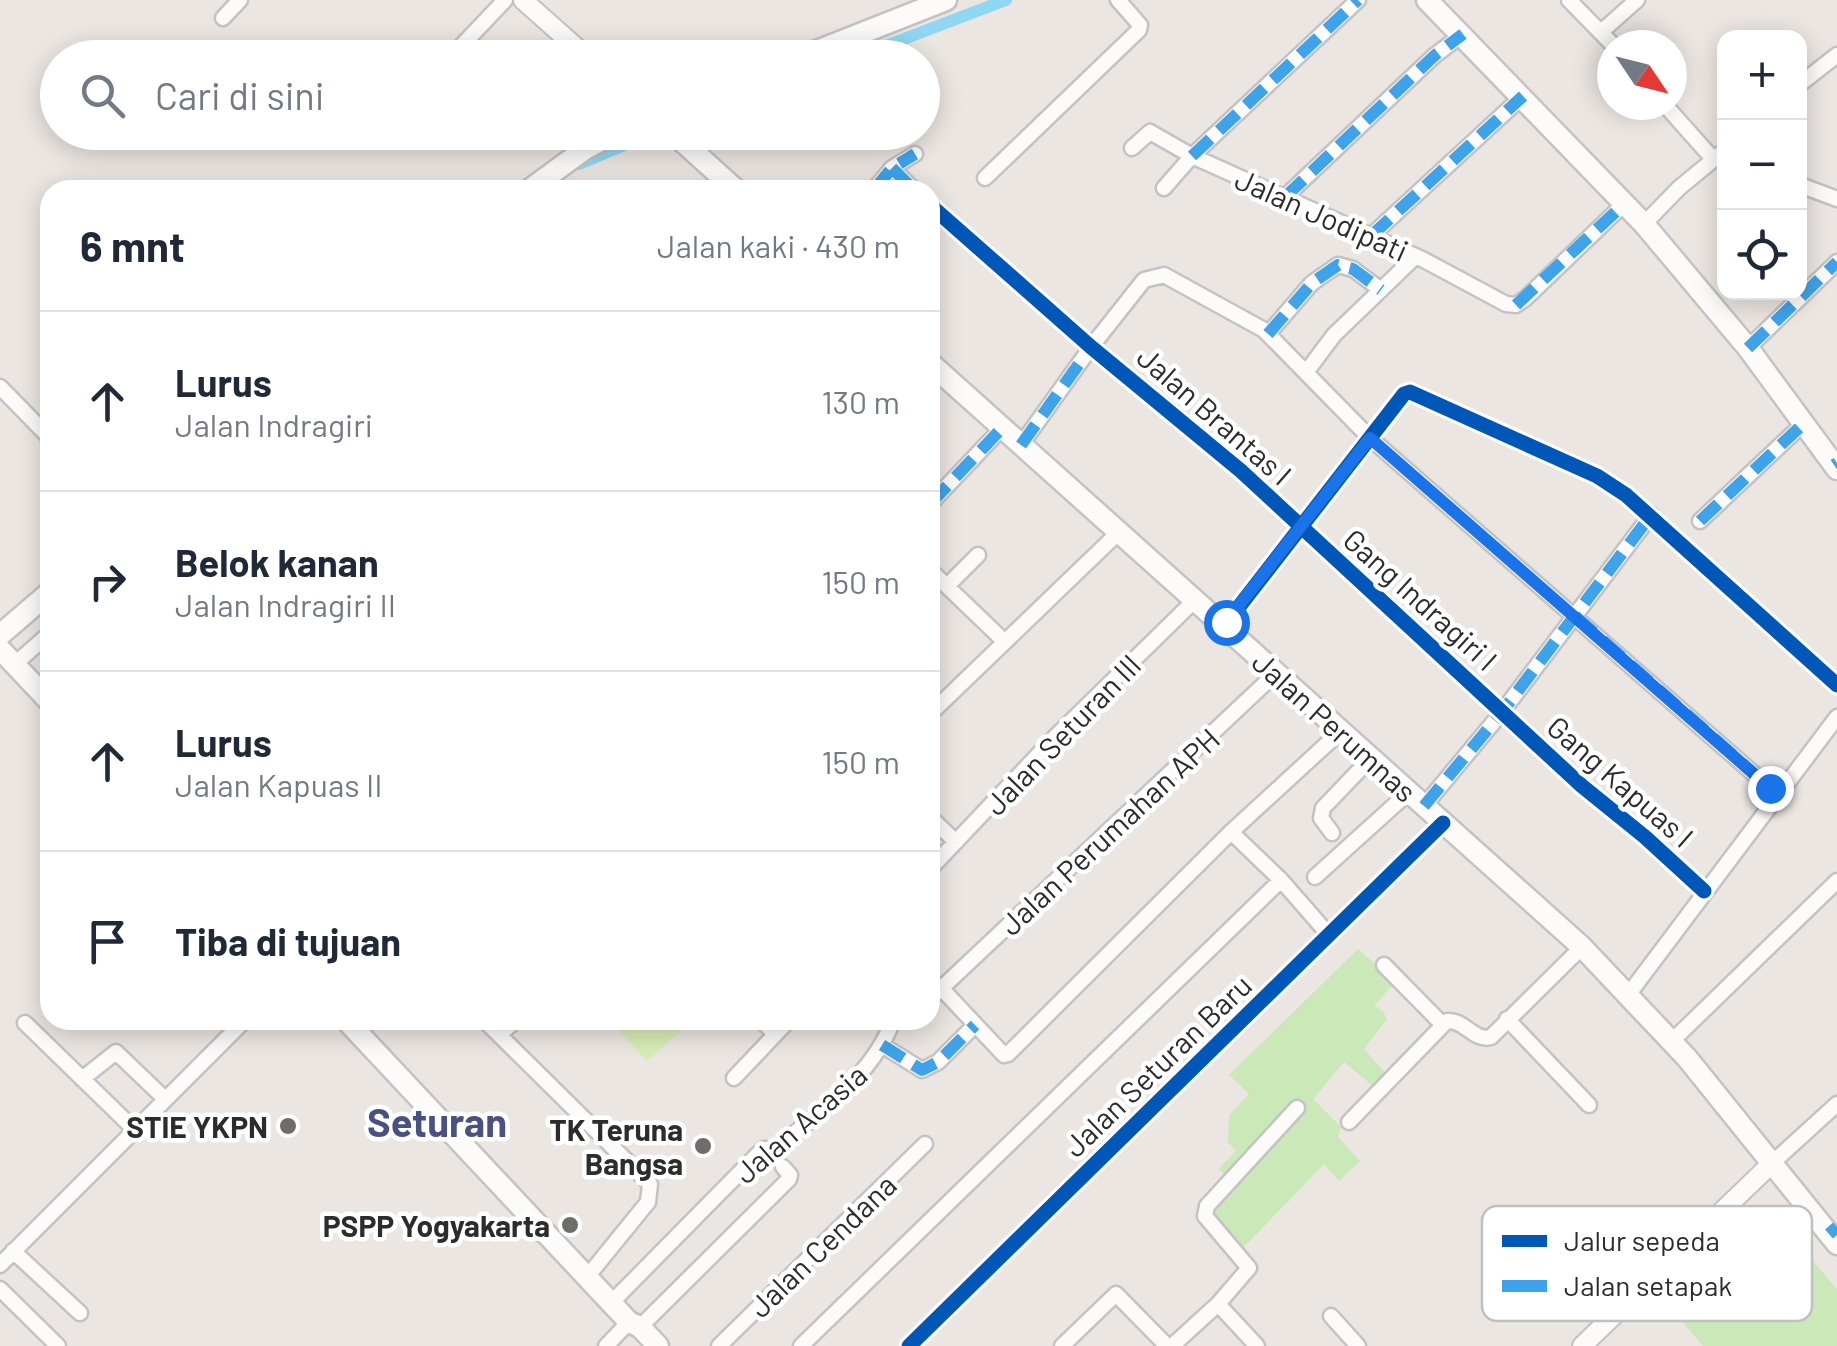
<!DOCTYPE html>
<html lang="id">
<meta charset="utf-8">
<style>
:root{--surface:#fff;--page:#f2f2f3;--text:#1f2937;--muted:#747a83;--line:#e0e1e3}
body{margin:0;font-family:Barlow,sans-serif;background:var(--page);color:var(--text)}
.controls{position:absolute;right:30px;top:30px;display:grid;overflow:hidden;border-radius:20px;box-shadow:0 5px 25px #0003}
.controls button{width:90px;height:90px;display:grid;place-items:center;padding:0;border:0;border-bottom:2px solid var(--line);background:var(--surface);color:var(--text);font:50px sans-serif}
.compass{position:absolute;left:1597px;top:30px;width:90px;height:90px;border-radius:50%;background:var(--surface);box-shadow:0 5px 25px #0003;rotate:125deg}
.stop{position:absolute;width:30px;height:30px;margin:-22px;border:8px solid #1a73e8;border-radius:50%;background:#fff}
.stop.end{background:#1a73e8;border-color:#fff;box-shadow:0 2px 10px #0008}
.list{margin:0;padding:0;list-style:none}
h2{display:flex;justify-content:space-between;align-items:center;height:130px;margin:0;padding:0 40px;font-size:42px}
h2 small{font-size:32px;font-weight:400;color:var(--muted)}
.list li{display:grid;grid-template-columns:65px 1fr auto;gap:30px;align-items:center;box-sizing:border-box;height:180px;padding:0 40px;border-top:2px solid var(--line)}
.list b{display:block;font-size:38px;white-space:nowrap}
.list p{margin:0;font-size:32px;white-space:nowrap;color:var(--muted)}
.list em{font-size:32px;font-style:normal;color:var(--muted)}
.icon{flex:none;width:55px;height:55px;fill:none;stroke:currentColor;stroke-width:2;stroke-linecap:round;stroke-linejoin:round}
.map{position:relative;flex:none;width:1837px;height:1346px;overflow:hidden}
.search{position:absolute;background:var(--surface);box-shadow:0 5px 25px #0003;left:40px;top:40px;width:900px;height:110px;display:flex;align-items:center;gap:25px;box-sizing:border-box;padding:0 35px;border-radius:55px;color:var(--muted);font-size:38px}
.panel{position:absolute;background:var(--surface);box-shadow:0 5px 25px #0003;left:40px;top:180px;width:900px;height:850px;border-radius:30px}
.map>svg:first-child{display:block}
.green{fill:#cbe8b8}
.pitch{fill:#d7ecb5}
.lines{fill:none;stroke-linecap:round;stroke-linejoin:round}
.canal{stroke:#8fd7f2;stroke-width:12}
.minor-casing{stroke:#c4c2c3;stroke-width:19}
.tertiary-casing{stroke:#c4c2c3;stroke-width:22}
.secondary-casing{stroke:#c4c2c3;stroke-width:25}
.minor{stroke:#fcfbfa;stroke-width:14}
.tertiary{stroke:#fcfbfa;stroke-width:18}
.secondary{stroke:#fcfbfa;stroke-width:20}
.quiet{stroke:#3ea3eb;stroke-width:12;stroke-dasharray:25 12;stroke-linecap:butt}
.cycleway-casing{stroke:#fff;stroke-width:21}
.cycleway{stroke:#0057b8;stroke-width:15}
.route{stroke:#1a73e8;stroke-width:12}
.poi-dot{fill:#6f6d6b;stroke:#fff;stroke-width:4}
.labels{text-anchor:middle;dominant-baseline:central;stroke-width:9;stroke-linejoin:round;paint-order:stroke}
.street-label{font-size:30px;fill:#2c2c2c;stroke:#fff}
.poi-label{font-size:30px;font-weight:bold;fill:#2c2c2c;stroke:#fff;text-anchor:end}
.district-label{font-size:40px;font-weight:bold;fill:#485181;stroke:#fff}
.key{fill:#fff;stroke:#c0c0c0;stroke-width:2.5}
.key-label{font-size:28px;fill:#2c2c2c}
</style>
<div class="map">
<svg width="1837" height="1346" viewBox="0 0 1837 1346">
<rect width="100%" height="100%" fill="#ebe6e1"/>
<path class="green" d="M1358,949l37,33 -21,24 9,5 4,8 -23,30 22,25 -12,13 -30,-25 -31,37 28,28 -3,10 22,24 -21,20 -15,-17 -83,86 -32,-37 18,-37 -9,-7 18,-18 -8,-9 1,-27 20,-21 -20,-19z
M1772,1213l65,76v57h-134l-36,-42z"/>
<path class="pitch" d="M609,1020h84l-46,41z"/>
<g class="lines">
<path class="canal" d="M854,58l152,-58
M579,164l76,-32"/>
<defs>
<path id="minor" d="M1569,0l44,45
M223,18l17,-18
M1601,32l36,-32
M450,58l55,-58
M1800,84l37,-29
M1665,105l49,55
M1132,148l18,-16 42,24 232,104 82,44 10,1 10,-7 98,-94
M892,168l22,22
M985,178l154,-148 1,-5 -22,-25
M1800,185l37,14
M1164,188l28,-32 166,-156
M874,190l18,-22 23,-14
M1285,197l149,-141 29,-22
M930,205l161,142 150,124 341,315 63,51 59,54
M1644,224l35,-36 45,-37
M1371,236l152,-140
M1268,334l44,-51 26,-18 15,4 28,21
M1748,348l89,-86
M1307,371l27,-36 82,-79
M0,387l50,51
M1021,445l70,-98 53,-67 20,-5 100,55 106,108 407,356
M930,504l72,-76
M1700,521l103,-97
M930,570l75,72
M947,586l31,-31
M1224,626l180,-232 6,-2 187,84 29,19 211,190
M15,664l35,-31
M930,714l189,-182
M1424,806l78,-94 149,-197
M930,817l26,25
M1231,832l50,48 48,55
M1332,833l-11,-15 2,-10 48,-50
M930,869l125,-132 140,-137
M1315,877l94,-85
M1384,965l59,60
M942,989l62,66 4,-1 223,-222 110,-101
M1628,995l209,-278
M930,999l346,-326
M1507,1019l82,86
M484,1020l166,164 -2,18 -61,75
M761,1020l14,14
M25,1023l111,108
M499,1035l17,-15
M1672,1041l165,-160
M882,1045l40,25 16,-8 37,-37
M734,1078l55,-58
M82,1079l34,-27 48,46
M1349,1122l98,-101c17,-2 27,21 44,16l91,-90
M1770,1165l67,-61
M13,1251l67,62
M0,1265l245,-245
M0,1289l58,57
M611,1303l152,-154 12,1c43,-38 98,-74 118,-130
M1218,1304l31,-36 -44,-52 2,-10 90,-98
M1331,1316l27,30
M640,1327l149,-148 1,-4 -7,-8
M606,1346l23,-24
M719,1346l206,-202
M801,1346l480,-466
M909,1346l534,-523
M1062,1346l54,-52 51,52
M1172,1346l46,-42 39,42"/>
<path id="tertiary" d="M523,0l65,58
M1582,1346l188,-181"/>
<path id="secondary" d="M1427,0l217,224 104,124 89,121
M799,58l147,-58
M672,132l64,58
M529,190l56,-41 32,-17
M930,363l652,584 105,111 150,186
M0,635l50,-43
M0,649l50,53
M346,1020l283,302 11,5 18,19"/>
</defs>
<use href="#minor" class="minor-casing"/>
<use href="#tertiary" class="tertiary-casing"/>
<use href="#secondary" class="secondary-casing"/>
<use href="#minor" class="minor"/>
<use href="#tertiary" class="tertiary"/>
<use href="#secondary" class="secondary"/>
<path class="quiet" d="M1192,156l166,-156
M892,168l22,22
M874,190l18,-22 23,-14
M1285,197l149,-141 29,-22
M1371,236l152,-140
M1516,305l108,-101
M1268,334l44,-51 26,-18 15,4 28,21
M1748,348l89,-86
M1021,445l70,-98
M1834,465l3,-2
M930,504l72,-76
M1700,521l103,-97
M1575,616l202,178
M1424,806l78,-94 149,-197 4,4
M882,1045l40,25 16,-8 37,-37
M1829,1234l8,-7"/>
<defs>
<path id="cycleway" d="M930,205l161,142 150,124 341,315 63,51 59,54
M1224,626l180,-232 6,-2 187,84 29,19 211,190
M909,1346l534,-523"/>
</defs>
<use href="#cycleway" class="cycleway-casing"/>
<use href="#cycleway" class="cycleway"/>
</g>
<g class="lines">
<path class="route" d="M1226,622l144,-184 400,350"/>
</g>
<g class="poi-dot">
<circle cx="288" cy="1126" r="10"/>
<circle cx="703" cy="1146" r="10"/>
<circle cx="570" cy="1225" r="10"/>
</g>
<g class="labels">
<g class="street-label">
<text transform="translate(1322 214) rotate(24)">Jalan Jodipati</text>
<text transform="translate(1215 415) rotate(41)">Jalan Brantas I</text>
<text transform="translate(1421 599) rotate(42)">Gang Indragiri I</text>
<text transform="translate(1335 726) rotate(42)">Jalan Perumnas</text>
<text transform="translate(1062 734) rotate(-46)">Jalan Seturan III</text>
<text transform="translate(1621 781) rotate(41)">Gang Kapuas I</text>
<text transform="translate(1109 831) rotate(-43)">Jalan Perumahan APH</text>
<text transform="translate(1157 1065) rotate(-44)">Jalan Seturan Baru</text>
<text transform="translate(800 1123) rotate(-41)">Jalan Acasia</text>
<text transform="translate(822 1245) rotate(-44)">Jalan Cendana</text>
</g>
<g class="poi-label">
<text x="268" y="1126">STIE YKPN</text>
<text x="683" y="1129">TK Teruna<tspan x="683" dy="34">Bangsa</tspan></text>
<text x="550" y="1225">PSPP Yogyakarta</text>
</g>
<g class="district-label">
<text x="437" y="1121">Seturan</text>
</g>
</g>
<rect x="1482" y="1206" width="330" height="115" rx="15" class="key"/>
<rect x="1502" y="1235" width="45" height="12" fill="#0057b8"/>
<rect x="1502" y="1280" width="45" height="12" fill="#3ea3eb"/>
<g class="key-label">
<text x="1564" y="1251">Jalur sepeda</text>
<text x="1564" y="1296">Jalan setapak</text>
</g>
</svg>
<div class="controls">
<button>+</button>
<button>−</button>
<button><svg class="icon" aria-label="locate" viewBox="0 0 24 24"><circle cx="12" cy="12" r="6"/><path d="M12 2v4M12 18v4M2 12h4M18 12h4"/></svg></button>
</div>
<svg class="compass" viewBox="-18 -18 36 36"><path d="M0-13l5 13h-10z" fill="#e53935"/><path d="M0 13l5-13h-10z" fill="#747a83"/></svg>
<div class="stop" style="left:1226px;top:622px"></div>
<div class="stop end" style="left:1770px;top:788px"></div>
<div class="search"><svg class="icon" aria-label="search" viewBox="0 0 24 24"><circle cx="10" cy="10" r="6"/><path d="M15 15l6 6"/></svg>Cari di sini</div>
<section class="panel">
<h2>6 mnt<small>Jalan kaki · 430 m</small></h2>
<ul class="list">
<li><svg class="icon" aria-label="ahead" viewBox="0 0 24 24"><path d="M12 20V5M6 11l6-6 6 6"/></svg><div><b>Lurus</b><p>Jalan Indragiri</p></div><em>130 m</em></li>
<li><svg class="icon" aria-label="right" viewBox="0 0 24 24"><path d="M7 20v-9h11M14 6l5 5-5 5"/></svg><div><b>Belok kanan</b><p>Jalan Indragiri II</p></div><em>150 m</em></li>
<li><svg class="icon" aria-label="ahead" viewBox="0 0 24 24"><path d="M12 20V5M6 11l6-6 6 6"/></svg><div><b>Lurus</b><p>Jalan Kapuas II</p></div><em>150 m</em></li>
<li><svg class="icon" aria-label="arrive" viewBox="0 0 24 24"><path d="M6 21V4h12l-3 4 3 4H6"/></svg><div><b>Tiba di tujuan</b></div></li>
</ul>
</section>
</div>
